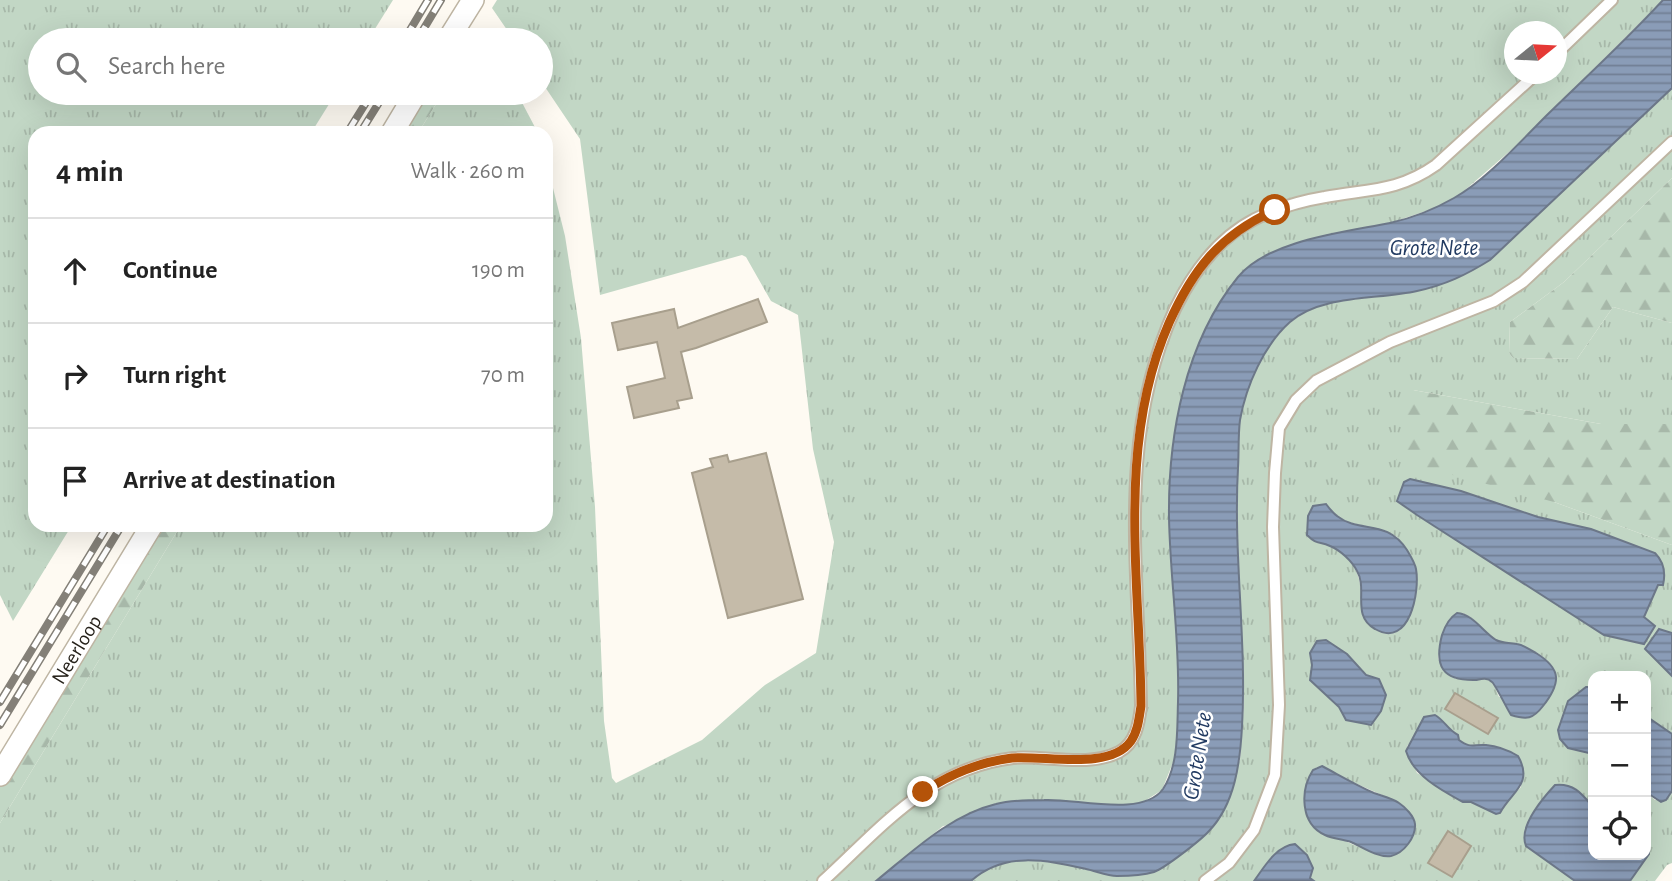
<!DOCTYPE html>
<meta charset="utf-8">
<style>
:root{--surface:#fff;--page:#f2f2f2;--text:#222;--muted:#767676;--line:#e0e0e0}
body{margin:0;font-family:"Alegreya Sans",sans-serif;background:var(--page);color:var(--text)}
.controls{position:absolute;right:21px;bottom:21px;display:grid;overflow:hidden;border-radius:14px;box-shadow:0 7px 28px #0002}
.controls button{width:63px;height:63px;display:grid;place-items:center;padding:0;border:0;border-bottom:2px solid var(--line);background:var(--surface);color:var(--text);font:35px sans-serif}
.compass{position:absolute;left:1504px;top:21px;width:63px;height:63px;border-radius:50%;background:var(--surface);box-shadow:0 7px 28px #0002;rotate:72deg}
.stop{position:absolute;width:21px;height:21px;margin:-16px;border:5px solid #b45309;border-radius:50%;background:#fff}
.stop.end{background:#b45309;border-color:#fff;box-shadow:0 2px 7px #0008}
.list{margin:0;padding:0;list-style:none}
h2{display:flex;justify-content:space-between;align-items:center;height:91px;margin:0;padding:0 28px;font-size:30px}
h2 small{font-size:23px;font-weight:400;color:var(--muted)}
.list li{display:grid;grid-template-columns:46px 1fr auto;gap:21px;align-items:center;box-sizing:border-box;height:105px;padding:0 28px;border-top:2px solid var(--line)}
.list b{display:block;font-size:26px;white-space:nowrap}
.list em{font-size:23px;font-style:normal;color:var(--muted)}
.icon{flex:none;width:38px;height:38px;fill:none;stroke:currentColor;stroke-width:2;stroke-linecap:round;stroke-linejoin:round}
.map{position:relative;flex:none;width:1672px;height:881px;overflow:hidden}
.search{position:absolute;background:var(--surface);box-shadow:0 7px 28px #0002;left:28px;top:28px;width:525px;height:77px;display:flex;align-items:center;gap:18px;box-sizing:border-box;padding:0 24px;border-radius:38px;color:var(--muted);font-size:26px}
.panel{position:absolute;background:var(--surface);box-shadow:0 7px 28px #0002;left:28px;top:126px;width:525px;height:406px;border-radius:21px}
.map>svg:first-child{display:block}
.grass{fill:url(#grass-tufts);fill-rule:evenodd}
.forest{fill:url(#forest-firs)}
.water{fill:url(#water-rules);stroke:#6c7788;stroke-width:2}
.building{fill:#c5bba9;stroke:#a89f8d;stroke-width:2}
.lines{fill:none;stroke-linecap:round;stroke-linejoin:round}
.service-casing{stroke:#beb5a3;stroke-width:14}
.minor-casing{stroke:#beb5a3;stroke-width:24}
.service{stroke:#fff;stroke-width:10}
.minor{stroke:#fff;stroke-width:21}
.rail-casing{stroke:#848078;stroke-width:8}
.rail{stroke:#fff;stroke-width:5;stroke-dasharray:16;stroke-linecap:butt}
.route{stroke:#b45309;stroke-width:9}
.labels{text-anchor:middle;dominant-baseline:central;stroke-width:5;stroke-linejoin:round;paint-order:stroke}
.street-label{font-size:21px;fill:#26221b;stroke:#fff}
.water-label{font-size:23px;font-style:italic;fill:#223b62;stroke:#fff}
</style>
<div class="map">
<svg width="1672" height="881" viewBox="0 0 1672 881">
<defs>
<pattern id="grass-tufts" width="24" height="20" patternUnits="userSpaceOnUse" patternTransform="scale(1.75)"><rect width="24" height="20" fill="#c2d7c5"/><path d="M3 7l-1-3M5 7V3M7 7l1-3M15 17l-1-3M17 17v-4M19 17l1-3" fill="none" stroke="#a7b8a9"/></pattern>
<pattern id="forest-firs" width="22" height="20" patternUnits="userSpaceOnUse" patternTransform="scale(1.75)"><rect width="22" height="20" fill="#c2d7c5"/><path d="M5 1l3.5 6h-7zM16 11l3.5 6h-7z" fill="#a7b8a9"/></pattern>
<pattern id="water-rules" width="6" height="5" patternUnits="userSpaceOnUse" patternTransform="scale(1.75)"><rect width="6" height="5" fill="#8a9cb7"/><path d="M0 2.5h6" fill="none" stroke="#717f94"/></pattern>
</defs>
<rect width="100%" height="100%" fill="#fefaf2"/>
<path class="grass" d="M0,0h393l-25,40h-328v53h296l-25,40h-276v392h37l-59,96 -13,-26z
M497,0h1166l-146,145 -60,52 -22,11 -42,14 -80,16 -53,21 -63,88 -11,34 -13,62 -4,73 10,161 -3,78 -14,35 -22,14h-31l-166,22 -67,55h-876v-58l181,-298h365v-365l19,76 16,102 14,169 9,214 8,57 4,5 86,-43 63,-55 51,-32 18,-111 -21,-93 -15,-134 -27,-14 -25,-44 -4,-2 -142,40 -20,-156 -39,-58v-41h-27l-22,-32zM1514,32h42v42h-42z
M1672,88v90l-108,104 -54,40 -1,31 4,5 64,1 36,-52 59,16v101h-71l-188,-34 141,112 118,43v88h-5l-21,16 26,27v58l-26,-18v-40h-53v11h-7l-18,14 -8,38 12,11 17,1 4,3v53l-18,-19 -27,5 -24,40 2,13 49,35h-261l-4,-3 -3,-23 -32,-1 -21,27h-283l14,-13 33,-9 40,4 182,-102c1,-23 4,-46 4,-69 0,-25 -3,-50 -4,-74 -4,-64 -8,-134 0,-197 6,-41 30,-91 68,-110 23,-11 52,-12 78,-15 41,-5 69,-14 104,-36zM1336,516l12,6 38,9 11,6 19,31v29l-55,-4c0,-21 -13,-42 -34,-48 -10,-3 -13,-2 -20,-10l1,-10zM1463,613c14,6 22,21 35,28 6,3 11,2 16,3 21,4 48,20 41,44l-56,9 -6,-15 -7,-3h-30l-18,-20 5,-27zM1326,640l21,14 18,21 -19,45 -7,-13 -29,-27 2,-15zM1440,718l9,12 9,5 1,5 10,7 21,-2 24,8 7,34 -11,11 -10,15 -29,-11 -54,-29 -10,-27zM1317,767l10,2 14,8 57,25 -39,45 -21,-9 -34,-33 5,-29z
M443,93h74l21,40h-120z
M1672,791v72l-5,2 -12,16h-25l19,-27 -3,-14v-48l9,8h11z"/>
<path class="forest" d="M424,93h19l-25,40h-20z
M1672,178v145l-59,-16 -36,52 -64,-1 -4,-5 1,-31 54,-40z
M1413,390l188,34h71v121l-118,-43 -158,-42z
M158,525h23l-181,298v-38z"/>
<path class="water" d="M1663,0h9v88l-182,172c-24,15 -45,25 -73,31 -39,9 -95,3 -127,31 -26,23 -44,64 -50,98 -2,15 -1,32 -2,48 -5,86 9,173 4,259 -2,36 -7,77 -33,104 -8,9 -44,37 -55,41 -10,3 -27,4 -37,4 -10,0 -21,-5 -31,-7 -41,-9 -81,-18 -115,12h-95c36,-29 74,-66 120,-77 15,-4 33,-4 48,-4 31,-2 98,18 119,-11 16,-24 14,-60 15,-87 2,-62 -8,-123 -9,-185 -1,-82 16,-175 69,-240 30,-37 108,-45 152,-54 22,-5 45,-14 64,-25 32,-18 66,-56 92,-82 39,-38 80,-76 117,-116z
M1410,479l51,12 77,26 53,12 64,24c8,8 11,19 8,32h-5l-14,32 11,9 -11,18 -40,-9 -187,-120 -20,-14 7,-19z
M1326,504c3,4 7,9 11,12 23,18 49,2 70,34 3,5 8,13 9,19 4,22 -6,80 -41,60 -24,-13 -7,-40 -18,-58 -5,-10 -17,-21 -27,-25 -11,-5 -13,-1 -23,-11l1,-19 5,-10z
M1457,613c16,1 26,19 39,27 8,4 13,2 21,4 7,1 13,6 19,9 26,16 25,30 7,53 -10,13 -16,14 -32,9 -4,-6 -16,-31 -19,-33 -5,-5 -11,-3 -16,-2 -34,1 -42,-14 -34,-45 3,-9 7,-17 15,-22z
M1659,629l13,4v43l-27,-27z
M1326,640l21,14 19,21 13,4 7,16 -5,16 -10,14 -25,-5 -7,-13 -29,-27 2,-15 -2,-12 7,-12z
M1586,687h7v67l-25,-6 -8,-9 -2,-9 10,-29z
M1435,715c9,5 13,15 23,20l1,5c12,9 14,4 27,5 12,1 22,5 32,11 16,28 -7,36 -18,57l-4,1 -25,-12h-8c-22,-12 -50,-27 -57,-51l18,-34z
M1646,716l26,18v57l-6,9 -5,2 -15,-10z
M1322,766c17,9 34,19 52,27 8,3 18,5 25,10 6,4 15,13 16,21 1,13 -11,29 -24,32 -13,2 -29,-9 -40,-14 -9,-3 -18,-3 -26,-7 -25,-11 -25,-45 -12,-65z
M1555,785c19,-2 27,9 38,22v48h53l1,-14 2,13 -19,27h-55l-49,-35c-8,-19 16,-47 29,-61z
M1295,844l12,11 6,13 -3,10 4,3h-60c11,-15 22,-35 41,-37z"/>
<path class="building" d="M758,299l9,23 -71,26 -15,4 11,46 -15,3 2,7 -45,10 -7,-31 38,-9 -8,-36 -39,8 -6,-27 62,-14 4,19z
M766,453l37,146 -75,19 -36,-145 21,-6 -3,-8 17,-4 2,7z
M1455,693l43,25 -10,16 -43,-25z
M1448,831l23,15 -19,31 -24,-14z"/>
<g class="lines">
<defs>
<path id="service" d="M1556,54l56,-54
M823,881c58,-53 106,-113 190,-123 33,-3 75,10 106,-6 17,-9 20,-29 22,-46 -2,-135 -25,-270 34,-397 18,-37 43,-71 80,-90 22,-11 46,-18 70,-22 42,-8 73,-5 111,-32l100,-91
M1205,881l24,-18 25,-33 21,-55 4,-70 -6,-178 2,-54 4,-45 17,-28 20,-19 74,-39 104,-41 29,-19 149,-140"/>
<g id="minor">
<path d="M448,40l25,-40"/>
<path d="M392,133l24,-40"/>
<path id="s1" d="M0,775l152,-250"/>
</g>
</defs>
<use href="#service" class="service-casing"/>
<use href="#minor" class="minor-casing"/>
<use href="#service" class="service"/>
<use href="#minor" class="minor"/>
<defs>
<path id="rail" d="M404,40l24,-40
M417,40l24,-40
M347,133l25,-40
M360,133l25,-40
M0,702l108,-177
M0,725l122,-200"/>
</defs>
<use href="#rail" class="rail-casing"/>
<use href="#rail" class="rail"/>
</g>
<g class="lines">
<path class="route" d="M923,792c27,-18 57,-30 89,-34 33,-3 98,13 119,-17 7,-10 8,-23 10,-35 -1,-128 -25,-262 28,-383 24,-54 51,-88 106,-113"/>
</g>
<g class="labels">
<g class="street-label">
<text stroke="none"><textPath href="#s1" startOffset="147">Neerloop</textPath></text>
</g>
<g class="water-label">
<text x="1434" y="248">Grote Nete</text>
<text transform="translate(1198 756) rotate(-81)">Grote Nete</text>
</g>
</g>
</svg>
<div class="controls">
<button>+</button>
<button>−</button>
<button><svg class="icon" aria-label="locate" viewBox="0 0 24 24"><circle cx="12" cy="12" r="6"/><path d="M12 2v4M12 18v4M2 12h4M18 12h4"/></svg></button>
</div>
<svg class="compass" viewBox="-18 -18 36 36"><path d="M0-13l5 13h-10z" fill="#e53935"/><path d="M0 13l5-13h-10z" fill="#767676"/></svg>
<div class="stop" style="left:1275px;top:210px"></div>
<div class="stop end" style="left:923px;top:792px"></div>
<div class="search"><svg class="icon" aria-label="search" viewBox="0 0 24 24"><circle cx="10" cy="10" r="6"/><path d="M15 15l6 6"/></svg>Search here</div>
<section class="panel">
<h2>4 min<small>Walk · 260 m</small></h2>
<ul class="list">
<li><svg class="icon" aria-label="ahead" viewBox="0 0 24 24"><path d="M12 20V5M6 11l6-6 6 6"/></svg><div><b>Continue</b></div><em>190 m</em></li>
<li><svg class="icon" aria-label="right" viewBox="0 0 24 24"><path d="M7 20v-9h11M14 6l5 5-5 5"/></svg><div><b>Turn right</b></div><em>70 m</em></li>
<li><svg class="icon" aria-label="arrive" viewBox="0 0 24 24"><path d="M6 21V4h12l-3 4 3 4H6"/></svg><div><b>Arrive at destination</b></div></li>
</ul>
</section>
</div>
